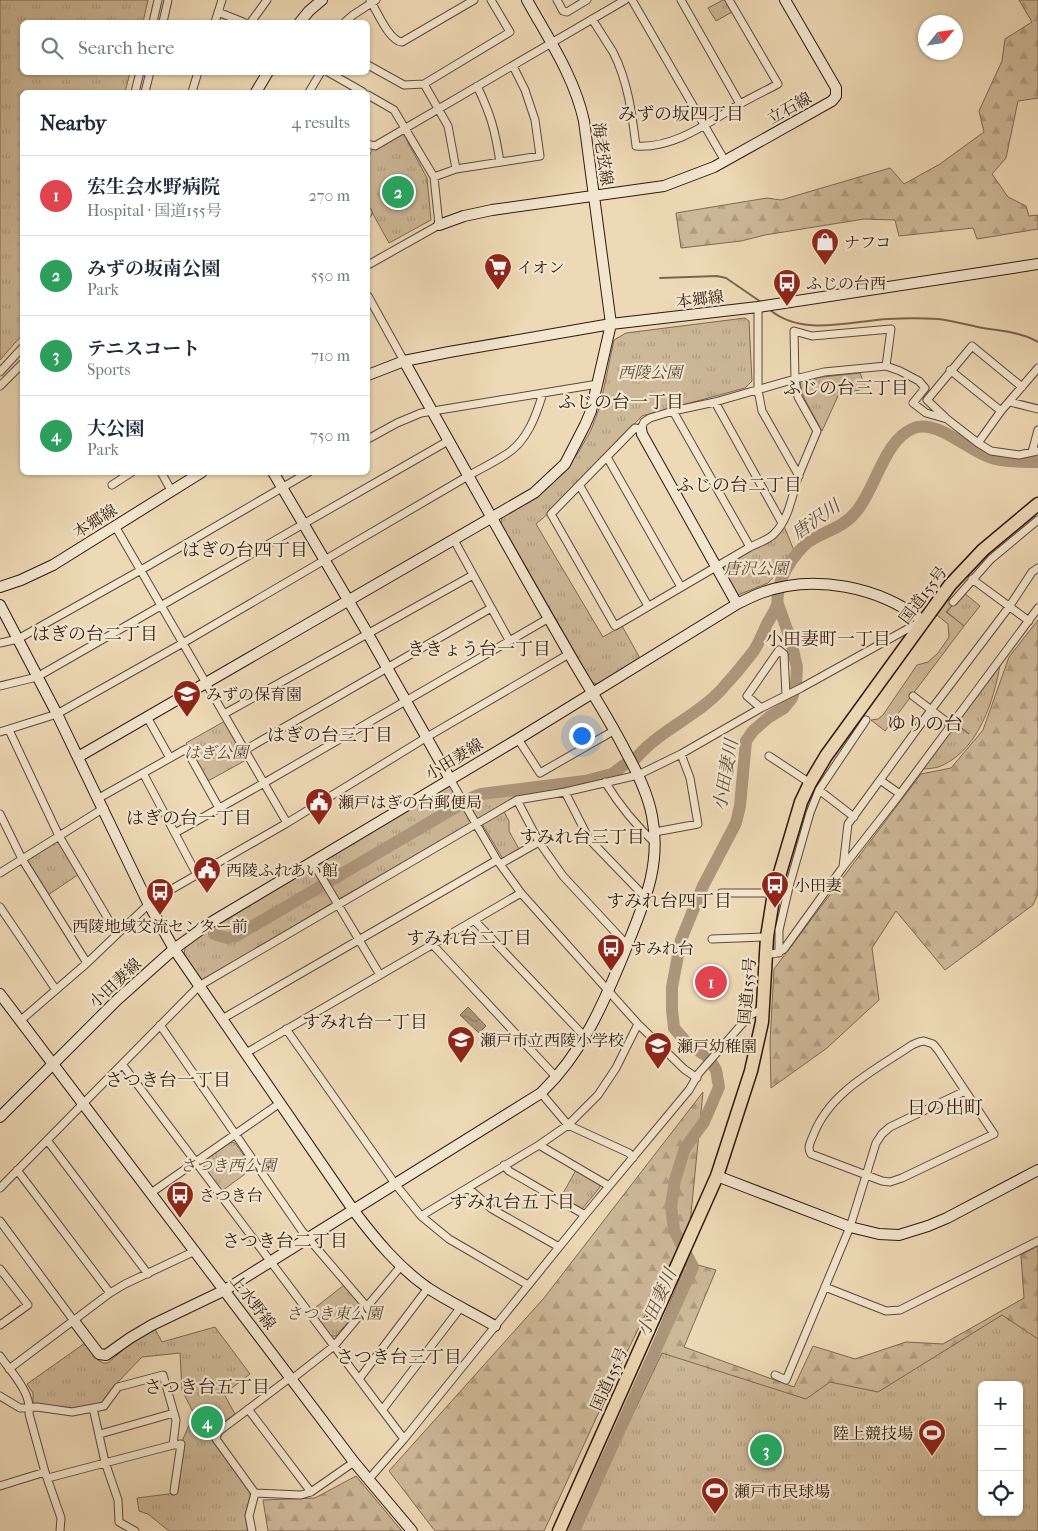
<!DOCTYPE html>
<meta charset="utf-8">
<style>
:root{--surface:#fff;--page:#f6f6f7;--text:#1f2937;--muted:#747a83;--line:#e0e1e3;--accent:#2563eb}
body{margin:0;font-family:"IM FELL French Canon","Noto Serif JP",serif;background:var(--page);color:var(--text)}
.controls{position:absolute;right:15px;bottom:15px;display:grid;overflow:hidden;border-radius:8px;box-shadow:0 1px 4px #0004}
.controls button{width:45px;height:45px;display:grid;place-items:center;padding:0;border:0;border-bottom:1px solid var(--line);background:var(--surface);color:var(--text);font:25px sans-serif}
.compass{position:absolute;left:918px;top:15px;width:45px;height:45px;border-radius:50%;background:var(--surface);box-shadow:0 1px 4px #0004;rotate:60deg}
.you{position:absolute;left:581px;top:735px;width:18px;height:18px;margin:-12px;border:4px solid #fff;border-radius:50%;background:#1a73e8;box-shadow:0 0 0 8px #1a73e833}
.badge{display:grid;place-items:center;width:32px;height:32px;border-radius:50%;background:var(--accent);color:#fff;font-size:16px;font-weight:700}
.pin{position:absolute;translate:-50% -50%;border:2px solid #fff;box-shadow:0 1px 5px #0006}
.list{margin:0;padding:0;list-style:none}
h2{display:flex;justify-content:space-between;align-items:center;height:65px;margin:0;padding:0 20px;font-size:21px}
h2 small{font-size:16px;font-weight:400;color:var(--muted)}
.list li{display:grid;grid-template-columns:32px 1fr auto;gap:15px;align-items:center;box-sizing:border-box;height:80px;padding:0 20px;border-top:1px solid var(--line)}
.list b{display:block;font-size:19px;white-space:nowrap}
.list p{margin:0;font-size:16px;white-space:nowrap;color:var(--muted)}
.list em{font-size:16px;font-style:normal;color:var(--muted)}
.icon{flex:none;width:28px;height:28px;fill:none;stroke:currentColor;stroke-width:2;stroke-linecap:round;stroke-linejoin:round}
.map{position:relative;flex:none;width:1038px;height:1531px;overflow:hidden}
.search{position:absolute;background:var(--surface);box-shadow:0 1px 4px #0004;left:20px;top:20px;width:350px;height:55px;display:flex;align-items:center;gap:12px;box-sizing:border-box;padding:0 18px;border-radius:8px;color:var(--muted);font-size:19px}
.panel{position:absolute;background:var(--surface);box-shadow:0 1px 4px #0004;left:20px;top:90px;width:350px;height:385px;border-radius:8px}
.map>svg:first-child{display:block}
.grass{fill:#cdb898;stroke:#7e6852}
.forest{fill:url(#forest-firs);stroke:#7e6852}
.park{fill:url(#park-tufts);stroke:#7e6852;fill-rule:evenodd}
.water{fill:url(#water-waves);stroke:#7b644f}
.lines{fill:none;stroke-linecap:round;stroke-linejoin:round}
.stream{stroke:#7b644f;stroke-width:2}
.river{stroke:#ad977c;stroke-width:12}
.street-casing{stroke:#5f4836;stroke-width:9}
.secondary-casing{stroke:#30180c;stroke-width:12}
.highway-casing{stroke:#30180c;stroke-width:15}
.street{stroke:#f3e6cf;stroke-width:7}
.secondary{stroke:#f3e6cf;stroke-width:10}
.highway{stroke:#edd9b5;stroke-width:12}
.labels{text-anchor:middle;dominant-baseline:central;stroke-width:4.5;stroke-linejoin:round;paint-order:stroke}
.street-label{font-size:16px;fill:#30180c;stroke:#f3e6cf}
.poi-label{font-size:16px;fill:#30180c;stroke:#f3e6cf;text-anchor:start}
.park-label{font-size:16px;font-style:italic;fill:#5f4836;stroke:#f3e6cf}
.neighbourhood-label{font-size:18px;fill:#30180c;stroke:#f3e6cf}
.water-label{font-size:18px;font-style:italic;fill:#624b39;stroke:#f3e6cf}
.quarter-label{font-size:19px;fill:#30180c;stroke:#f3e6cf}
</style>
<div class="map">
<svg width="1038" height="1531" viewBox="0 0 1038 1531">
<defs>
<pattern id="forest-firs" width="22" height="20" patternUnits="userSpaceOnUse" patternTransform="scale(1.25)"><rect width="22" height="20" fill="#cdb898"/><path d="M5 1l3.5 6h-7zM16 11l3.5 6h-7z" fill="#b09d82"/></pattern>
<pattern id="park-tufts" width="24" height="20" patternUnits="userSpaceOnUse" patternTransform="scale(1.25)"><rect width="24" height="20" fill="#cdb898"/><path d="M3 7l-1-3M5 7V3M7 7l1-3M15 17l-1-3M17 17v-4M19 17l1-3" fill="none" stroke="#b09d82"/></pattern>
<pattern id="water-waves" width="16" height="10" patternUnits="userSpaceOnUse" patternTransform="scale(1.25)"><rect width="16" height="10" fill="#ad977c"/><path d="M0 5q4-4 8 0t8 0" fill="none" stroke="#8d7a64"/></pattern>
</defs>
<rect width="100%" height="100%" fill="#edd9b5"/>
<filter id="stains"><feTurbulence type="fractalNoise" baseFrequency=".004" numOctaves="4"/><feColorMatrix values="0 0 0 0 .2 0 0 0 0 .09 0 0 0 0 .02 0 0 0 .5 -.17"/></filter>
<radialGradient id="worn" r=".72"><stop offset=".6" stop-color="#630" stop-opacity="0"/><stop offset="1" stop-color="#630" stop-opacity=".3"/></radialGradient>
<path class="grass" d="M945,597l8,7 -7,8 18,14 -79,105 -14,-11 7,-1 5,-4 34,-50 11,-3 10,-9 11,-16 -1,-13 -15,-12z"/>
<path class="forest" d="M1019,0h19v98l-20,3 -12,57 -14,16 16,23 18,9 3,10 9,-1v14l-61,10 -4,-11 -74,8 -4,-16 -31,-1 -99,16 -24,6 -60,7 -5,-35 91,-15 14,2 109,-32 14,16 36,-20 44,-32 -5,-21 23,-50 3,-22 27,-17z
M1038,620v274l-5,11 -88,65 -49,-59 -24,37 7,52 -52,48 -56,40 -1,-46 4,-73 147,-195 30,-6 32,-38 26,-73z
M703,1092l-13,132 -66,134 -80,173h-109l-46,-60 155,-173z
M1038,1246v93l-457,192 31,-90 75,-179 29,8 -32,77 110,40 19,-41 42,13 51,-17 37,2 81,-46 -3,-43z
M356,1476l46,55h-134l-5,-31 52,-2z"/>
<path class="park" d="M0,0h148l-5,22h-121v50l108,1 -5,19h-103v243l-22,25z
M723,0h2l7,12 -16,9 -8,-13z
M403,133l24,45 4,42 -42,23 -21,-38v-47l4,-8z
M745,318l4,3 3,60 -7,7 -103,28 -92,96 -14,12 67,113 19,-11 19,34 -42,25 -7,-3 -91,-158 1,-7 51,-36 25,-28 13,-23 9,-24 14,-66 12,-7z
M860,373l6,15 -28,8 -16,35 -20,-37 -2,-12 22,-5z
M784,526l11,27 -27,30 -30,12 -18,-27z
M963,592l17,14 -16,20 -17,-14z
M1000,665c-6,35 -21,82 -55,99 -8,5 -20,5 -30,5l40,-45 14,10 -13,-11z
M225,721l21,39 -38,21 -22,-38z
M447,786l5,1 11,19 16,-9 35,-5 3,5 -16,9 8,15v10l10,18 -16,10 -24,-40 -147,84 -128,77 -5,-1 -15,-24 1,-7 11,-10z
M58,840l21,34 -31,21 -21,-35z
M231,1142l4,1 18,25 -31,23 -21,-28z
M576,1170l24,14v3l-18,22 -21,-12z
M344,1285l18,21 -26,30h-5l-20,-25z
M1002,1315l36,24v192h-461l85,-178 144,46 24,-17 48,10zM982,1385h37v127h-37z
M215,1327l35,47 -26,20 11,20 -21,15 -2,11 38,52v6l-5,17 3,16h-79l-21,-17 -9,-3 -2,-13 39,-5 8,-50 -1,-4 11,-25 -12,-24 -2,-37 -38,4 -25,26 -12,18 -9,5 -23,3 -40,-5v-11l-6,-9 58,-41 13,17 5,3h5l26,-23 21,-11 7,13z"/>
<path class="water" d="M468,1007l18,19 -7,7 -19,-18z"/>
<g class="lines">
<path class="stream" d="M660,278l57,-2 9,2 35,24
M770,310c33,27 80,11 118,9 17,-1 34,-1 50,0 15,2 30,6 45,9 19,3 38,4 55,14"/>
<path class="river" d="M636,758c25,-29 60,-41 85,-68 11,-12 22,-25 32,-38 6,-8 10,-20 15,-30 3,-5 7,-11 9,-17 1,-3 0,-7 1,-11 1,-9 5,-20 10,-28 4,-7 13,-18 19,-23 15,-11 36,-15 48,-30 21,-23 28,-73 59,-85 22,-9 54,22 75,29 16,5 33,5 49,5
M214,934l13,4 9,-2 237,-139 8,-3 104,-13 27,-7 12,-9
M574,1531l119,-264 -19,-37 -3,-24 4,-26 10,-32 19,-26 15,-35 -3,-17 -8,-13 -21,-14 -13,-15 -2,-18v-23l9,-47 22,-54 33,-63 4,-17 6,-65 7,-10 16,-14 15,-9 8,-10 4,-14 1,-17 -7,-29 -12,-34"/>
<defs>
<path id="street" d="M370,0c7,11 19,41 32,42l72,-42
M557,0l6,11 4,1 20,-12
M632,0l93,161
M681,0l59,104
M218,12l25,10
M592,19c7,11 14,22 21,33 15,29 19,62 23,94 38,3 73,-24 104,-42 12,-7 25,-13 38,-20l-49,-84
M153,22l5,-22
M163,22l5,-22
M215,22l7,-22
M251,22l16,-22
M345,22l8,-7 23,-15
M368,65l36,20 20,-1 86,-52 -19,-32
M328,72l35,20
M424,84l24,42 8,43
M477,86c14,29 18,44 23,76
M135,92l5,-20
M145,92l5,-20
M192,92l6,-20
M309,92l12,-20
M368,95l26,15 40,67 5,48 -71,40
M368,144l7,2 250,-146
M434,177l22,-8 84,-13 -5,-36 -10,-30 -12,-24
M368,212v1
M368,296l36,65
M758,307v83l4,21 37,65
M886,366l5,-37 -79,7 -18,-5 1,48 29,-7 62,-6 14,5 19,10 6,7 -12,15 13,10 21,6 31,24 13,8 28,4 19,-4
M950,370l51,41
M0,372l22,-24
M795,379l3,18 19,34c-6,15 -13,31 -19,46 -6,19 -9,42 -24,57 -6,6 -16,9 -24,13l-135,79 -64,-112 84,-86 6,1 3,-7 6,-4 23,-7 42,-9z
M0,386l22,-22
M715,402l67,121
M1010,402l28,7
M673,411l77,136
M945,417l-18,-17 45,-54 50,41
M368,439l29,-16 24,-10 177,-29
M978,443l23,-32 37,-43
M1032,452l6,-22
M607,457l74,130
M161,472l11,20
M112,485l20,-13
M580,486l68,120
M115,526l172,297
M454,540l55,100
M972,579l57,42
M953,602l38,-43 47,-39
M0,643l18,-4 123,-69 168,-98
M0,686l37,-9 411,-236
M913,696l38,29
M761,708l-14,-12 32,-46 5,4 2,41
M224,714l249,-139
M147,717l23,41
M9,730l50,106 58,98
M0,732l57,-18 126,-71 285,-167c12,-7 25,-13 37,-21 22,-13 31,-39 38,-62
M518,739l22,34 75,-43
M245,750l246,-142
M769,756l41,27
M143,773l54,102
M450,779l47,81 24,33 117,131 46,45 13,9
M880,780l20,14
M605,782c15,24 29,42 50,61
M819,790l35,27
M565,792l24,47 57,59
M99,798l87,-49 33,59
M517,800l22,42 24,34 64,69
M0,814l22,45 65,104
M655,832l43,-8 -8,-46 -9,-24
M175,833l89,-50 285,-165
M312,861l68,114
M500,864l39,-22
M843,867l5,-43 83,-114 78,-103 23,-35 6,-4
M0,873l104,-65
M721,893h53
M0,907l56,83
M475,921l111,117
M712,939l55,-2
M433,945l124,133
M766,953c8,2 12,0 18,-4l59,-82 57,-73 138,-186
M779,953v-23l11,-47 20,-70 9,-23 47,-70
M222,1019l275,-159
M20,1021l67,-58 66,-63 134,-77 140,-86 142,-83
M160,1025l142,206 65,76
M286,1029l110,156 25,31 28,23 79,46
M924,1041l9,3 5,6 56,84 -92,44 -12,4 -8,-1 -71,-27c-4,-6 -1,-11 2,-18 16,-44 62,-66 99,-91l7,-3z
M246,1053l275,-160
M122,1064l282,375
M541,1093l27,32 61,28 4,5
M47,1140l101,134
M539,1145l70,41
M504,1165l5,6 76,44
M17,1170l93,123
M0,1188l199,-202 318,-186 48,-8 73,-17 43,-21 80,-46 40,-20 119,-66
M468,1188l24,21 67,38
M151,1193l129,-90
M421,1216l118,-71 29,-20 30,-30 18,-27 22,-44
M0,1221l74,100
M0,1269l28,36 -28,20
M825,1287l61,24 14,-1 138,-69
M0,1356c12,17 32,37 29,58l16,58 16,46 -1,13
M9,1369l101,-76 15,-9 70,-33
M775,1375l11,5 64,-153 26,-84 6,-9 8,-7 75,-36
M292,1379l42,-33 67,-80
M359,1379l69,-91
M0,1396l20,12 17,-1 35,5 32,-6 14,-19 45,-12 13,45 -3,25
M93,1408l12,54 13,38 1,22 16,9
M248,1409l63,83
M383,1409l78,-102
M100,1434l74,-21
M48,1478l125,-33 8,-1 -7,47
M369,1479l35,-40 181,-224 104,-125 10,-17 51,-58 13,-6
M0,1486l45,-14
M255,1493l-39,-54 2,-7 73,-55
M255,1493l46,2 10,-3 43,-30
M252,1531l-3,-15 6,-23"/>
<path id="secondary" d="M300,22l9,-11 13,-11
M256,92l12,-20
M439,225l25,-9 28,-6 172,-24 50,-19 118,-66 4,-5v-8l-51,-88
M368,375l36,-14 45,-9 162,-28 147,-17 280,-43
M641,429l1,5 95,170
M273,472l95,162 82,145
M0,587l21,-7 32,-15 149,-93
M0,605l57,109 91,189 26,46 180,262c22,29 44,56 74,77 21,14 45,25 67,38
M78,757l456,-264 31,-29 20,-39 6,-14 20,-87 -27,-203c-10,-45 -35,-81 -57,-121
M0,994l354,468 58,69
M0,1117l117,-117 57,-51 36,-26 308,-184 219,-135c8,-4 16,-8 24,-11 53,-20 119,-6 162,28
M717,1176l133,51 29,7 20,1 29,-9 19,-8 91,-48
M74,1321l25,33 7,1 24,-17 22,-13 73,-35 316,-197c42,-41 62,-88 84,-142 18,-46 37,-84 27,-135 -4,-22 -14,-42 -25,-62 -19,-38 -43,-73 -64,-111 -54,-93 -106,-188 -159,-282"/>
<path id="highway" d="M559,1531l158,-355 34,-105 11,-49 5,-85 7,-44 27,-91 9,-19 16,-27 124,-171 33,-35 55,-46"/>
</defs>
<use href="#street" class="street-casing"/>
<use href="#secondary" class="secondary-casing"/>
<use href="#highway" class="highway-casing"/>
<use href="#street" class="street"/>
<use href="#secondary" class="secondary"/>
<use href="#highway" class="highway"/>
</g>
<defs>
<symbol id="shop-pin" viewBox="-11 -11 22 30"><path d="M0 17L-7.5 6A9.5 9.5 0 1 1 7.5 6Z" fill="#8f2418" stroke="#f3e6cf"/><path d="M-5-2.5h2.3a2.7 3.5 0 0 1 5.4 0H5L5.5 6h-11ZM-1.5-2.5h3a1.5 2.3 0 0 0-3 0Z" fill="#fff"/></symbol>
<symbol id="supermarket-pin" viewBox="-11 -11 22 30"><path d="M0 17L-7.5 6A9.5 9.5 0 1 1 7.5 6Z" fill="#8f2418" stroke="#f3e6cf"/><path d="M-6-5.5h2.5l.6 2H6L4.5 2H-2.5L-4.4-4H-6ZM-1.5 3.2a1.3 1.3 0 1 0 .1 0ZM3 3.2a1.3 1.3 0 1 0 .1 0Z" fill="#fff"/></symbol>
<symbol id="bus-pin" viewBox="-11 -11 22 30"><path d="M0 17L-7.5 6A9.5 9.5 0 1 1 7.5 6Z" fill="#8f2418" stroke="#f3e6cf"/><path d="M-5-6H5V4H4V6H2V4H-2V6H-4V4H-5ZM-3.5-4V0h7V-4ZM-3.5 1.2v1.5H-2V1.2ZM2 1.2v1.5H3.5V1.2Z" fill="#fff"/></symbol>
<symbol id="school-pin" viewBox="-11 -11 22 30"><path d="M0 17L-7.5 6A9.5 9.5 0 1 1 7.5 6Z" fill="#8f2418" stroke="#f3e6cf"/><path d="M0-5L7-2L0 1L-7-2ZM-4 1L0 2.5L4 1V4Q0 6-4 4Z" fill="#fff"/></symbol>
<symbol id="civic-pin" viewBox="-11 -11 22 30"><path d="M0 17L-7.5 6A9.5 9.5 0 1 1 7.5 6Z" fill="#8f2418" stroke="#f3e6cf"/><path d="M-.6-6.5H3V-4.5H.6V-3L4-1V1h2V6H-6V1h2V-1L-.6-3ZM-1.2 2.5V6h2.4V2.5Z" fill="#fff"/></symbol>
<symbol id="stadium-pin" viewBox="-11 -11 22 30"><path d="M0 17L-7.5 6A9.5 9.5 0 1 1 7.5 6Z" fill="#8f2418" stroke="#f3e6cf"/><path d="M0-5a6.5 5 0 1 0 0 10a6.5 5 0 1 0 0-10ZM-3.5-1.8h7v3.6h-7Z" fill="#fff"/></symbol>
</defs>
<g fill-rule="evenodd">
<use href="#shop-pin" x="809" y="226" width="32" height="43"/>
<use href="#supermarket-pin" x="482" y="251" width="32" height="43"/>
<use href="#bus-pin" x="771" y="267" width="32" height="43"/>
<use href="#school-pin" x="171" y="678" width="32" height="43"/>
<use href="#civic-pin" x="303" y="786" width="32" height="43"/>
<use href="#civic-pin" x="191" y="854" width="32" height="43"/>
<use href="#bus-pin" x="759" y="869" width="32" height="43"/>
<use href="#bus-pin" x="144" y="876" width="32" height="43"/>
<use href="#bus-pin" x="595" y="932" width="32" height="43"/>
<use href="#school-pin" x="445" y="1024" width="32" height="43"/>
<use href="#school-pin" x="642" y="1030" width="32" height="43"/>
<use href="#bus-pin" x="164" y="1179" width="32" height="43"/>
<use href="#stadium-pin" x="916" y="1417" width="32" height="43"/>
<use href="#stadium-pin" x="699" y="1475" width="32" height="43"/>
</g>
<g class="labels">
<g class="street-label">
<text transform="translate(789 108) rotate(-29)">立石線</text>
<text transform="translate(603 154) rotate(82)">海老弦線</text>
<text transform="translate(700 299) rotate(-7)">本郷線</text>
<text transform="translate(95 521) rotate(-32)">本郷線</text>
<text transform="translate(923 595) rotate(-53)">国道155号</text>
<text transform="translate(454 759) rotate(-31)">小田妻線</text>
<text transform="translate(115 983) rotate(-43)">小田妻線</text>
<text transform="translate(747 991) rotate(-85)">国道155号</text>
<text transform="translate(253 1302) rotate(53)">上水野線</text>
<text transform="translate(609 1379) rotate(-66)">国道155号</text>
</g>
<g class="poi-label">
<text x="844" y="242">ナフコ</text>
<text x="517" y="267">イオン</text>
<text x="806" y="283">ふじの台西</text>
<text x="206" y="694">みずの保育園</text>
<text x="338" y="802">瀬戸はぎの台郵便局</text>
<text x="226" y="870">西陵ふれあい館</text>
<text x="794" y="885">小田妻</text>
<text x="160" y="926" text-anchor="middle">西陵地域交流センター前</text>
<text x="630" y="948">すみれ台</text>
<text x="480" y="1040">瀬戸市立西陵小学校</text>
<text x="677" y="1046">瀬戸幼稚園</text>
<text x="199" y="1195">さつき台</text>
<text x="913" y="1433" text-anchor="end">陸上競技場</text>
<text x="734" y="1491">瀬戸市民球場</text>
</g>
<g class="park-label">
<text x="650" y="372">西陵公園</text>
<text x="756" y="568">唐沢公園</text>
<text x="216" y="752">はぎ公園</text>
<text x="228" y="1165">さつき西公園</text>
<text x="334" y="1313">さつき東公園</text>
</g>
<g class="neighbourhood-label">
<text x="681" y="114">みずの坂四丁目</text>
<text x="846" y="388">ふじの台三丁目</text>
<text x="621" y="402">ふじの台一丁目</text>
<text x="739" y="485">ふじの台二丁目</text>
<text x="245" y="550">はぎの台四丁目</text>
<text x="95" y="634">はぎの台二丁目</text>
<text x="828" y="639">小田妻町一丁目</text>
<text x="479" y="649">ききょう台一丁目</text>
<text x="330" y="735">はぎの台三丁目</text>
<text x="189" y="818">はぎの台一丁目</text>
<text x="582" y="837">すみれ台三丁目</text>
<text x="669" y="901">すみれ台四丁目</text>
<text x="469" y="938">すみれ台二丁目</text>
<text x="365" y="1022">すみれ台一丁目</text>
<text x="168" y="1080">さつき台一丁目</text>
<text x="512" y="1202">すみれ台五丁目</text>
<text x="285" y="1241">さつき台二丁目</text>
<text x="399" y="1357">さつき台三丁目</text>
<text x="207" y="1387">さつき台五丁目</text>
</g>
<g class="water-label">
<text transform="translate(816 520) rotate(-35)">唐沢川</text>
<text transform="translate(726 775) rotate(-80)">小田妻川</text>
<text transform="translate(657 1303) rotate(-66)">小田妻川</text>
</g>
<g class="quarter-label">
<text x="925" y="724">ゆりの台</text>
<text x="945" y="1108">日の出町</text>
</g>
</g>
<rect width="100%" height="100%" filter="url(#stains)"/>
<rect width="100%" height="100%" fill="url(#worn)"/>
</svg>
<div class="controls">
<button>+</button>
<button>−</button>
<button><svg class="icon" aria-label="locate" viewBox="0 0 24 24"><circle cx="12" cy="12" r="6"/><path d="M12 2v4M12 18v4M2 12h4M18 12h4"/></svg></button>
</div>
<svg class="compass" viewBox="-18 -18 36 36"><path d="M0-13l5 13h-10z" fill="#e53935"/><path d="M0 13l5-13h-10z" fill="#747a83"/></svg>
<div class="you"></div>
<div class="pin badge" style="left:711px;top:982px;background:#e0444e">1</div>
<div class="pin badge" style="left:398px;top:192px;background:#2e9e5b">2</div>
<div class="pin badge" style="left:766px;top:1450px;background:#2e9e5b">3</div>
<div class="pin badge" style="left:207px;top:1422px;background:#2e9e5b">4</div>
<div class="search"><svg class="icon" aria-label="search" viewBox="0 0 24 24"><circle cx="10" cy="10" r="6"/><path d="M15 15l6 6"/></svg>Search here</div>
<section class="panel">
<h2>Nearby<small>4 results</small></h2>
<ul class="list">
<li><span class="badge" style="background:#e0444e">1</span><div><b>宏生会水野病院</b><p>Hospital · 国道155号</p></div><em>270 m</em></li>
<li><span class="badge" style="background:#2e9e5b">2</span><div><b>みずの坂南公園</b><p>Park</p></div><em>550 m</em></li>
<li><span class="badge" style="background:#2e9e5b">3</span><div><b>テニスコート</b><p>Sports</p></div><em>710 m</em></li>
<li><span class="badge" style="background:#2e9e5b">4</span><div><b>大公園</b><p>Park</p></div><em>750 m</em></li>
</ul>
</section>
</div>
